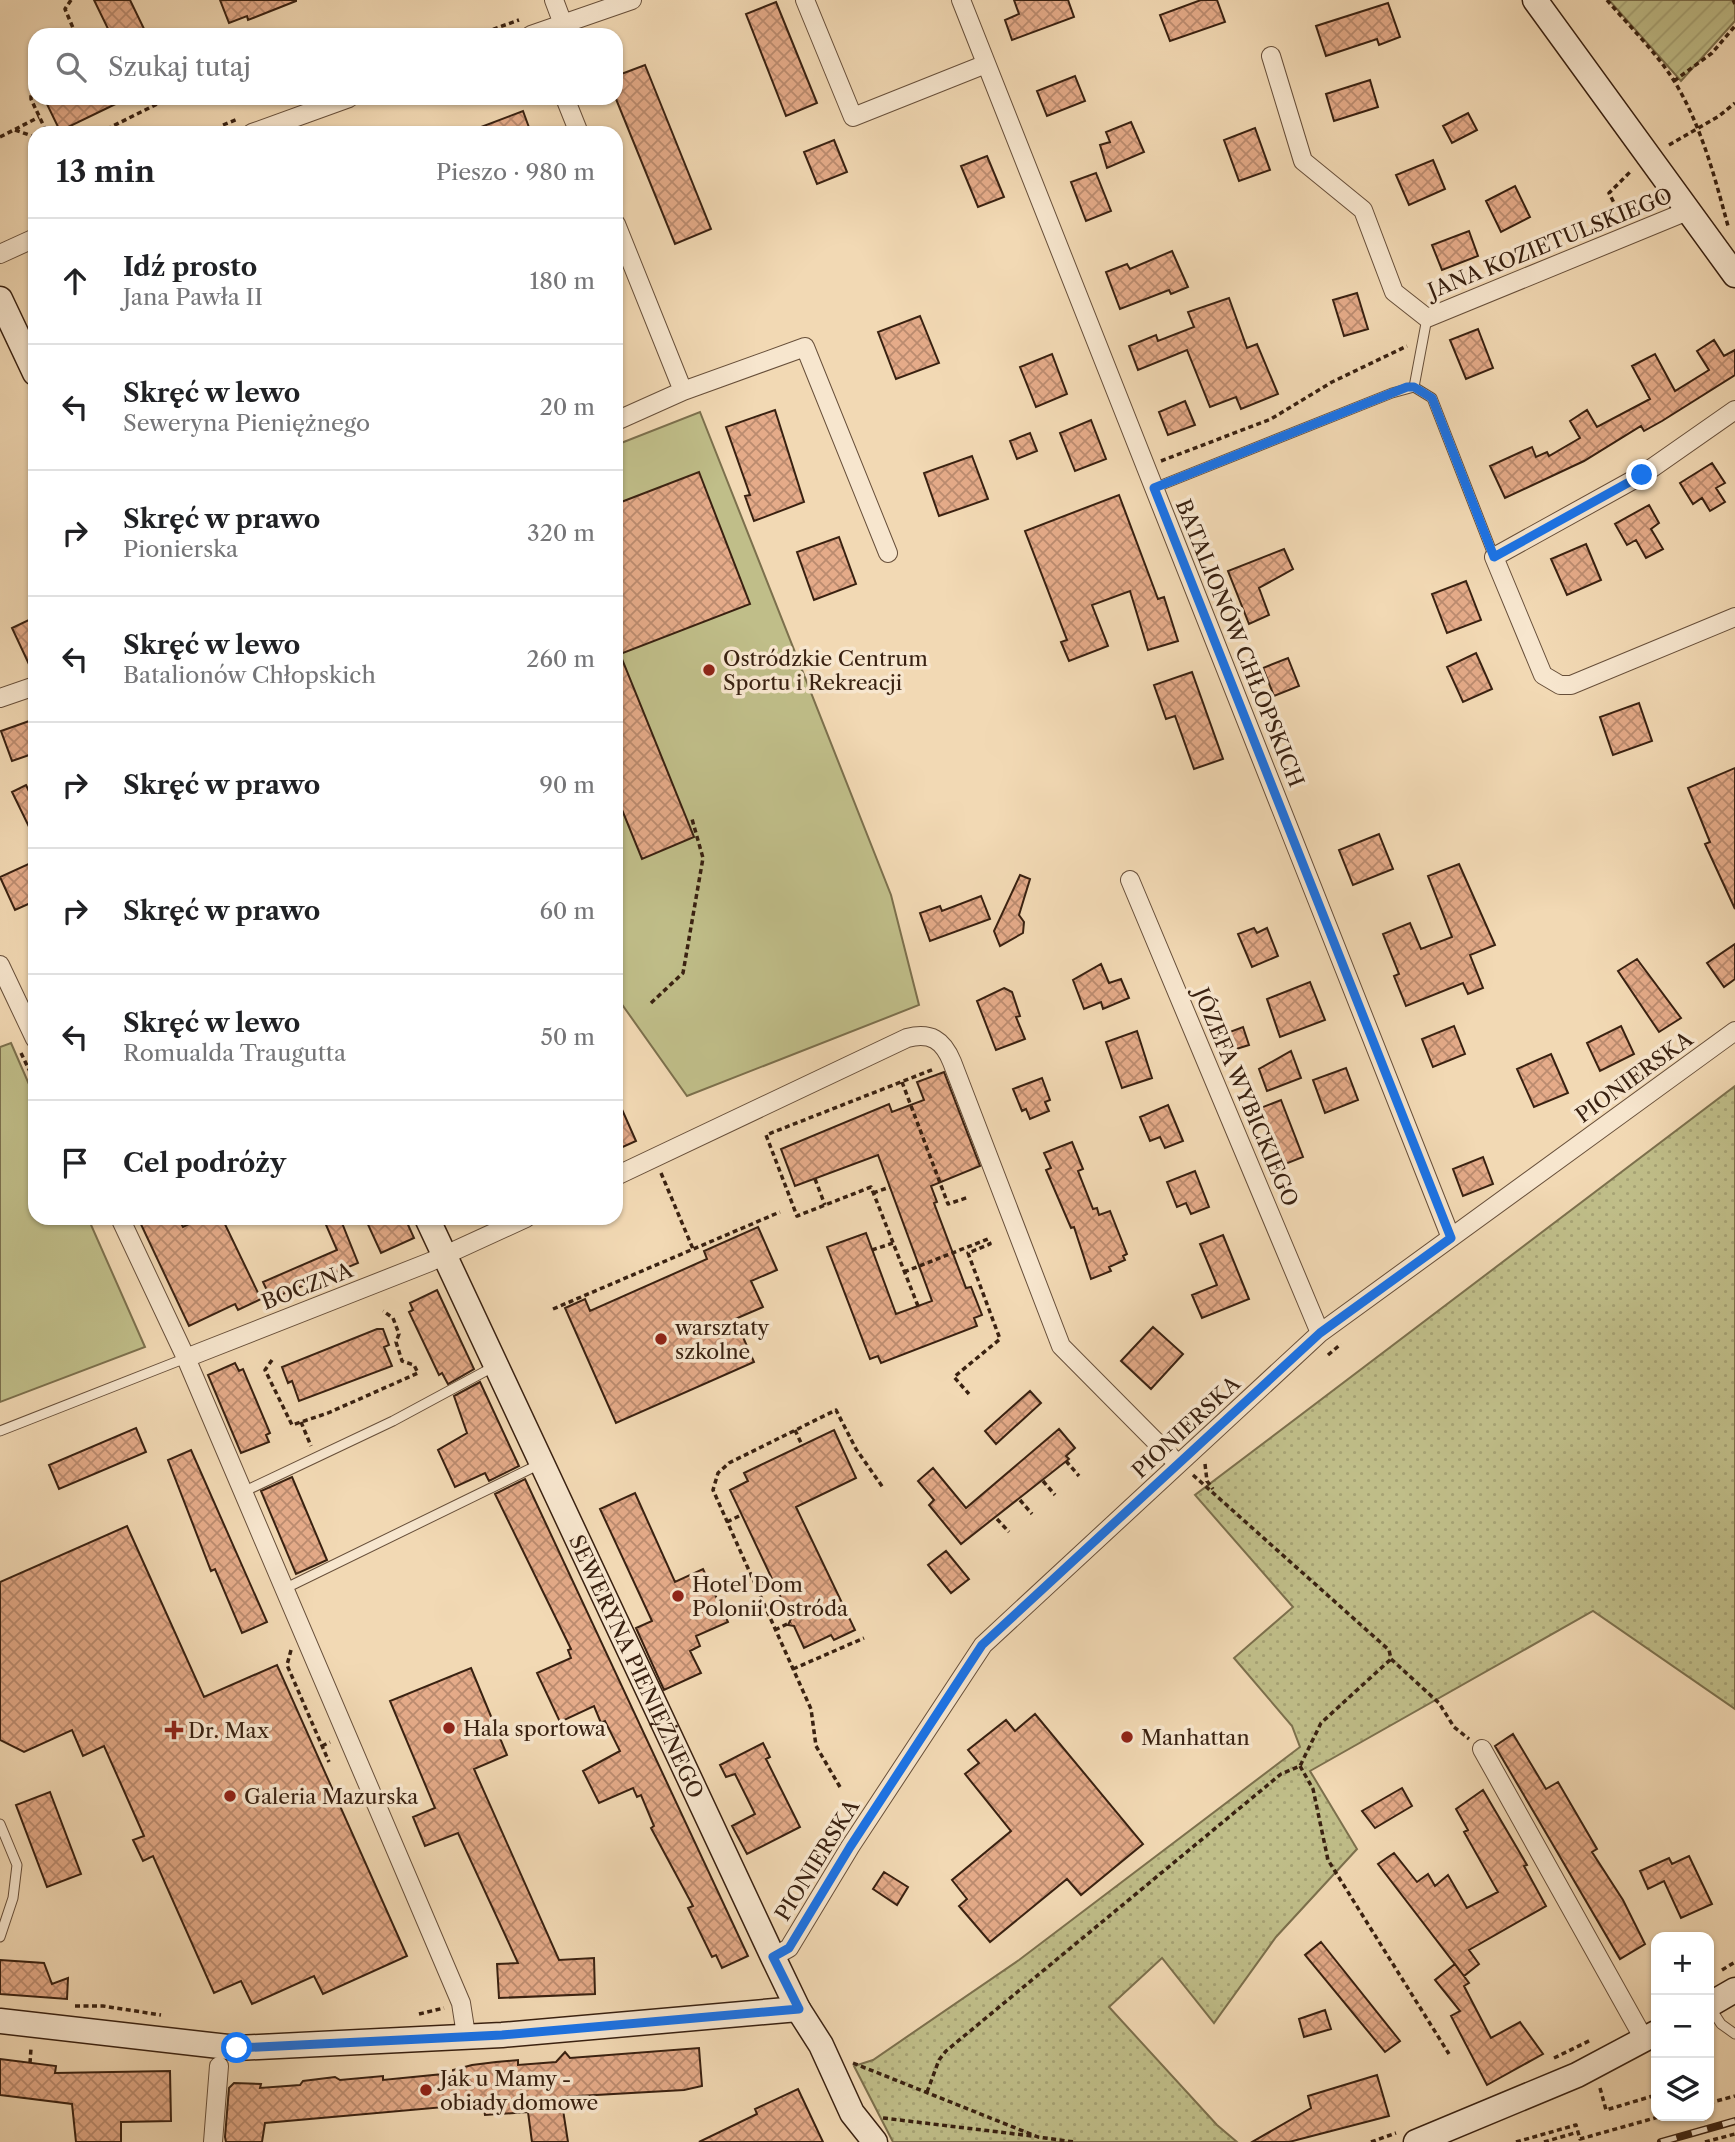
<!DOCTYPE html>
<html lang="pl">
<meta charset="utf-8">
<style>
:root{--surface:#fff;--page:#f6f6f6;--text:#202124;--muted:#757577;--line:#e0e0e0}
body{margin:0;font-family:"Libre Caslon Text",serif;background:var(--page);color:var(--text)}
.controls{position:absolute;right:21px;bottom:21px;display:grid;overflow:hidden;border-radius:14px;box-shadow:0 2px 5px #0004}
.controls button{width:63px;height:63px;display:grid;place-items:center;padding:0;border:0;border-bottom:2px solid var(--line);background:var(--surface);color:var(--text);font:35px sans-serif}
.stop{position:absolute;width:21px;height:21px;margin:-16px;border:5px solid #1a73e8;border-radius:50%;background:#fff}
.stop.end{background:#1a73e8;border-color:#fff;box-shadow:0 2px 7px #0008}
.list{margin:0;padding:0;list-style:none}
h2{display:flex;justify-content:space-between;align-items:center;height:91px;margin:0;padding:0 28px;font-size:30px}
h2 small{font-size:23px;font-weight:400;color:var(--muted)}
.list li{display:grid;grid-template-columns:46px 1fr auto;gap:21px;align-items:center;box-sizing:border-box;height:126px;padding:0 28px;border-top:2px solid var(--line)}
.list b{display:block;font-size:26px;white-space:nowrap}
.list p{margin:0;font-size:23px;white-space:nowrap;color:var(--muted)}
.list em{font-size:23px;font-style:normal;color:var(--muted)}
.icon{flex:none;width:38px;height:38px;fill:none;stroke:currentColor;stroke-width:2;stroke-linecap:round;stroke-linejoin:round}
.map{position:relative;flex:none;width:1735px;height:2142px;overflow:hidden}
.search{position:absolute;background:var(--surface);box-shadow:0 2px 5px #0004;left:28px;top:28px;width:595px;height:77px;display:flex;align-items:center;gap:18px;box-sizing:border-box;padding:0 24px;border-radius:21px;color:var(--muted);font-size:26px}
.panel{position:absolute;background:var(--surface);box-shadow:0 2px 5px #0004;left:28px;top:126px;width:595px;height:1099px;border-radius:21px}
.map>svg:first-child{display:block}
.grass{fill:url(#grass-dots);stroke:#7c704d;stroke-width:2}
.garden{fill:url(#garden-furrows);stroke:#7c704d;stroke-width:2}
.pitch{fill:#c0be89;stroke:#7c704d;stroke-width:2}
.building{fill:url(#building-cross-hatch);stroke:#392111;stroke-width:2}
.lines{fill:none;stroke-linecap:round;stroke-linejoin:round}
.lane-casing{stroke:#674f3a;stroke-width:11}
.street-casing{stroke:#674f3a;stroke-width:20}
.secondary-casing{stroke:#392111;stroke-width:27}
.path{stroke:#392111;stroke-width:3.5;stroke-dasharray:5 3.5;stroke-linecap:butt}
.lane{stroke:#f7e6ce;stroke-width:9}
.street{stroke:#f7e6ce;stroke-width:18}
.secondary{stroke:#f7e6ce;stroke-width:24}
.rail-casing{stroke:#392111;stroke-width:8}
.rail{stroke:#f7e6ce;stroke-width:5;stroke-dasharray:16;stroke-linecap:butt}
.route{stroke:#1a73e8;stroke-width:9}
.poi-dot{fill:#8f2418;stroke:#f7e6ce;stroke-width:2.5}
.labels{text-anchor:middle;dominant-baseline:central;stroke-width:7;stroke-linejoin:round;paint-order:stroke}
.street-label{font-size:21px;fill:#392111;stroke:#f7e6ce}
.poi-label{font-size:21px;fill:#392111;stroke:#f7e6ce;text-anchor:start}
</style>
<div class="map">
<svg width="1735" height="2142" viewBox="0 0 1735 2142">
<defs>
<pattern id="grass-dots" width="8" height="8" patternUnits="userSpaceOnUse" patternTransform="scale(1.75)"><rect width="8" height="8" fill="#c0be89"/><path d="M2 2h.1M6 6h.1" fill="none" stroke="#a6a375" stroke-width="1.8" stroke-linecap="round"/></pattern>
<pattern id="garden-furrows" width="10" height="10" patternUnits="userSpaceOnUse" patternTransform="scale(1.75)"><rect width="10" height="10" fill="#c0be89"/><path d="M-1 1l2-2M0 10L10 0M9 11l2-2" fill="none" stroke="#a6a375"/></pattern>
<pattern id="building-cross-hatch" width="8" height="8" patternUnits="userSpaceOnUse" patternTransform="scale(1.75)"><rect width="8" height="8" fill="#e5ab89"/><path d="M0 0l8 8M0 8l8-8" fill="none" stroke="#bb8b6f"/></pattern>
</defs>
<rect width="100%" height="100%" fill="#f2d9b4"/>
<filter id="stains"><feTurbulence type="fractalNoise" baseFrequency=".00286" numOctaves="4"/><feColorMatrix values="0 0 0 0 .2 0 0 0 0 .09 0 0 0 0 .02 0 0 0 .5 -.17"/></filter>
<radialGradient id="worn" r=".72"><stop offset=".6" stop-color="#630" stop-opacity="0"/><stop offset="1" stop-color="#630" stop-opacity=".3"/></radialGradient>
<path class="grass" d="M1735,1086v623l-142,-98 -283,160 47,78 -81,88 -62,86 -52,-65 -53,49 108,118 20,17h-344l-39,-76 19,-6 146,-100 281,-213 -8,-21 -58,-68 59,-51 -98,-112z"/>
<path class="garden" d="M1609,0h126v21l-54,60z"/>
<path class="pitch" d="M700,412l191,483 28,110 -232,91 -71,-100v-551z
M11,1043l24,55v120h53l57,129 -145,55v-355z"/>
<path class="building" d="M94,0h36l17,35h-36z
M220,0h76v1l-48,19 -1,-4 -18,7z
M1014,0h54l6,17 -62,23 -7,-20 14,-6z
M1201,0h16l8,22 -55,19 -10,-26z
M776,2l41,101 -31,13 -40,-102z
M1388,3l12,34 -21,8 -2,-6 -51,17 -10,-30z
M645,65l66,164 -36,15 -59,-145v-23z
M1075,76l10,25 -38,15 -10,-25z
M1370,80l8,27 -44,14 -8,-27z
M44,98h84l-68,33z
M523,111l8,22h-62l-1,-1z
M1468,113l9,17 -25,13 -9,-17z
M1131,122l13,30 -37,16 -7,-23 10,-3 -4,-10z
M1255,128l15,42 -31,11 -15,-41z
M834,140l13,32 -30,12 -13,-32z
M987,156l17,41 -26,10 -17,-41z
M1433,160l12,29 -36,16 -13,-30z
M1096,173l15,38 -25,10 -15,-39z
M1515,186l15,31 -29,15 -15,-31z
M1469,231l9,25 -36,14 -10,-25z
M1172,251l16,36 -17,7 -2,-4 -49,19 -14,-37 21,-8 3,5z
M1357,293l11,36 -24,7 -11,-36z
M1229,298l18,50 10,-4 21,50 -37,15 -5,-12 -26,10 -23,-57 -49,20 -9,-24 27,-11 2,6 36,-14 -6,-15z
M920,316l19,47 -43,16 -18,-47z
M1478,329l15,39 -27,11 -16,-39z
M1714,340l10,16 11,-6v25l-73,46 -18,10 -3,-5 -57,35 -79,37 -15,-32 42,-19 4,10 11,-5 2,4 31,-18 -10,-17 17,-11 10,17 53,-28 -18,-33 23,-12 20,37 34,-21 -12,-19z
M1052,354l15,40 -31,13 -16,-40z
M1185,401l10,24 -27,10 -9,-23z
M775,410l29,92 -50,19 -9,-25 5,-1 -24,-68z
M1091,420l15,39 -31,12 -15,-38z
M1030,433l7,18 -20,8 -7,-18z
M972,456l16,43 -49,17 -15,-43z
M1712,463l13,20 -9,5 9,14 -15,9 -8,-13 -9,6 -13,-21z
M699,472l51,132 -130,50 74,183 -52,22 -26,-64v-291z
M1119,495l39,104 6,-2 14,44 -30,9 -18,-59 -38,14 16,41 -39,15 -8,-19 6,-2 -42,-109z
M1649,505l10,18 -8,6 12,20 -17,9 -10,-18 -9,5 -12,-21z
M839,537l17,47 -42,16 -17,-48z
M1586,544l15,36 -34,15 -16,-36z
M1284,549l9,20 -34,19 10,27 -20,9 -21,-53z
M1466,581l15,39 -34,13 -15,-39z
M35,617v58h-1l-22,-47z
M1476,653l16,36 -29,13 -16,-35z
M1288,658l11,28 -25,10 -11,-28z
M1192,672l31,87 -29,10 -19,-53 -9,3 -12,-34z
M1639,703l13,38 -39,14 -13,-38z
M35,719v34l-23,8 -11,-30z
M1735,768v141l-30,-65 5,-2 -22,-54z
M26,785l9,19v35l-23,-47z
M1379,834l14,35 -40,16 -14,-35z
M35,861v40l-20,9 -15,-33z
M1459,864l36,81 -25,10 13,33 -15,6 -5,-11 -57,23 -12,-30 5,-2 -16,-40 27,-11 11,26 31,-12 -24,-61z
M1020,875l10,4 -11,36 5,7 -1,11 -23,13 -6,-15z
M981,896l9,23 -60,22 -10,-28 20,-7 2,5z
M1254,928l3,5 10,-5 11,28 -26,11 -14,-33z
M1735,944v35l-11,8 -17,-24z
M1637,959l44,59 -22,14 -41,-61z
M1101,964l8,19 12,-4 8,19 -26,11 -2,-7 -17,7 -11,-29z
M1310,982l15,38 -45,17 -13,-38z
M1004,988l8,4 8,24 -4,1 9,22 -29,11 -19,-49z
M1454,1026l11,28 -32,13 -11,-28z
M1621,1026l13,28 -34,17 -13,-28z
M1243,1027l6,18 -16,5 -6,-17z
M1137,1031l15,47 -30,10 -16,-46z
M1291,1051l10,27 -34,13 -8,-22z
M1551,1054l17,39 -34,14 -17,-38z
M1346,1068l12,32 -33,13 -12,-33z
M944,1072l36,94 -49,20 6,16 -3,1 32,85 5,-1 11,28 -8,3 3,8 -96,37 -3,-7 -8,3 -43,-112 39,-14 30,81 36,-13 -54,-146 -83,31 -14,-37 108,-45 3,8 32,-12 -7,-18z
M1042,1078l8,22 -5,2 4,9 -19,8 -4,-10 -4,2 -9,-22z
M616,1096l20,45 -20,9z
M1281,1100l22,57 -23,9 -22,-57z
M1168,1105l15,36 -18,7 -5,-11 -10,4 -10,-24z
M1072,1142l11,27 -5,2 15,38 4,-1 2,7 11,-4 17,43 -4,2 2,4 -16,7 2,4 -20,8 -17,-52 -3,1 -25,-58 5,-2 -7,-15z
M1483,1157l10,27 -30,12 -10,-27z
M1195,1171l14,36 -18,7 -5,-11 -9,4 -10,-25z
M138,1218h40l5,9 18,-9h21l39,81 -23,11 -3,-6 -46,22z
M323,1218h17l18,45 -87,36 -8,-17 74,-32z
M365,1218h40l9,20 -33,15z
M758,1227l19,43 -26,11 12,26 -28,12 19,43 -138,61 -51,-115 20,-9 5,12 117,-52 -3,-8z
M1223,1235l26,64 -47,19 -10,-23 25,-10 -17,-41z
M437,1290l37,79 -26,15 -6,-11 -3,2 -30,-63 4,-2 -3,-7z
M1153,1327l30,27 -32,35 -30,-28z
M377,1329h6l6,16 -5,2 8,19 -93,35 -7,-20 -4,2 -6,-16z
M235,1363l4,8 4,-2 27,64 -4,2 3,7 -28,11 -33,-78z
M480,1382l39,84 -30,15 -4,-8 -30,14 -17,-37 29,-17 -13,-37z
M1030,1391l11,12 -45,41 -11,-13z
M136,1428l10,24 -87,37 -10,-24z
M1059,1429l16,19 -9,8 3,3 -108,85 -32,-39 5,-5 -16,-19 15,-13 33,40z
M834,1430l22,48 -60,29 59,123 -21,10 -3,-5 -27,13 -10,-22 -6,-1 3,-6 -61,-129 18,-9 -4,-8z
M191,1450l76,172 -25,11 -27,-64 -4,2 -43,-111z
M292,1477l35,83 -31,14 -35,-83z
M525,1479l223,477 -26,12 -6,-13 -4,2 -24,-49 5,-2 -42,-78 3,-2 -13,-31 -4,2 -4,-9 -34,15 -16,-32 37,-20 -15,-30 -4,2 -7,-17 -34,16 -23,-49 34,-15 -3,-8 3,-1 -76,-155z
M635,1493l40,89 28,-13 25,53 -32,14 4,10 -10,5 11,22 -37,17 -28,-62 16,-7 -52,-112z
M127,1526l77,171 73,-32 130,291 -84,38 -9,-18 -62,28 -11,-23 -27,12 -61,-137 -10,5 -10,-21 11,-4 -40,-90 -21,10 -11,-26 -48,22 -24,-12v-158z
M946,1551l23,28 -18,14 -23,-28z
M471,1668l36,87 -33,14 85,191 35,-2 1,36 -96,4 -2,-34 21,-1 -60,-130 -33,13 -12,-29 22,-9 -45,-107z
M1035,1714l108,130 -62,51 -14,-16 -77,63 -31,-36 8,-7 -15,-19 59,-49 -46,-57 14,-11 -11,-13 38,-30 9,11z
M1513,1734l33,55 12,-7 39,67 -5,3 31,48 22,44 -25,15 -125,-213z
M763,1743l7,14 -4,2 34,68 -53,27 -15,-28 23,-12 -20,-40 -9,3 -6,-12z
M1402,1788l10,18 -37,22 -13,-17z
M1483,1790l44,75 -3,1 22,40 -77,44 10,14 -15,12 -86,-112 16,-11 23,29 11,-8 7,12 13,-11 19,33 31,-16 -34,-60 4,-2 -12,-21z
M50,1792l31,82 -34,13 -31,-82z
M1689,1856l23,48 -31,14 -17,-37 -16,8 -8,-18 29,-13 3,6z
M884,1872l24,15 -11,18 -24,-16z
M1321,1942l79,99 -15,11 -80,-97z
M0,1960l44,3 8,21 16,-6 -1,21 -67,-5z
M1455,1964l14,19 -5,3 27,52 29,-16 23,32 -56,31 -36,-69 9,-5 -25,-31z
M1325,2010l6,19 -27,8 -5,-18z
M699,2048l3,38 -18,4 -123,7 7,45h-36l-4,-30 -43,3 -1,-6 -29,1v-4l-190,17 -3,19h-36l-1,-5 4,-49 5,-5 27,1 -1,4 40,-3 3,-4 32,-4 5,3 43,-4v4l70,-7v-3l19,-5 24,-3 22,-2v5l38,-3 9,-10 5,6z
M0,2059l56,7 -1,7 115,-2 1,50 -50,1v20h-45l-4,-38 -72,-9z
M1377,2075l12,41 -100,26h-37l59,-34 -3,-12z
M798,2089l25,53h-124l58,-28 -2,-5z"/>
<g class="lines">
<defs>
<path id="lane" d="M1414,387l13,-69
M1154,488l238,-95 22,-6 18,11 62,159
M0,1431l186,-73
M243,1492l150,-71 102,-55
M284,1589l256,-125
M0,1824l17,41 -4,33 -13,39
M1710,2007l11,17 14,10"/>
<path id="street" d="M554,0l9,24
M805,0l48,117 133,-53
M961,0l490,1238
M531,35l101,-35
M1271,56l32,105 60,49 31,82 33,26 263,-108
M565,98l14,35
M252,133l97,-35
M616,224l67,167
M0,254l35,-16
M1735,410l-93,65 -148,82 49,118 17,10h11l164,-68
M616,421l67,-30 122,-44 83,206
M0,698l35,-12
M1130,880l190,453
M0,965l35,74
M616,1176l291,-138c24,-6 36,2 45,24l109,284 117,118
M120,1218l66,140 275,645 5,32
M186,1358l244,-96 96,-44
M1482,1749l162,290
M773,1957l16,-9 61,-101 133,-202 337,-312 415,-302
M213,2142l6,-76"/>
<g id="secondary">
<path d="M1535,0l200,275"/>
<path d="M0,299l35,74"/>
<path id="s1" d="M427,1218l346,739 25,52 23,36 31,68 23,29"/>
<path d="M1709,2005l26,-15"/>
<path d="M0,2021l237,27 265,-13 296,-26"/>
<path d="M1416,2142l161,-67 79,-42"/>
</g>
</defs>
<use href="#lane" class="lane-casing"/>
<use href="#street" class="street-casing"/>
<use href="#secondary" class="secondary-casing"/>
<path class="path" d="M71,0l-6,9 11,26
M1607,0c23,27 51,54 69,84 26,44 39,94 52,142
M1733,0l2,4
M477,35l42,-15
M35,80l-4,4v15l16,34
M1674,81l38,-28 23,-27
M223,125l15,-6
M15,130l20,7
M99,133l70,-35
M0,137l39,-20
M1669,145l50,-29 16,-13
M1621,217l-12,-24 22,-22
M1161,461l110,-42 61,-37 75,-36
M651,1003l32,-30 20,-115 -11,-39
M21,1053l14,29
M902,1082l46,122 21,-7
M661,1173l32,76
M815,1179l10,26
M873,1193l17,-6
M872,1250l21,-7
M904,1272l84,-33 2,5 -22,9 32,86 -46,38 15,17
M918,1306l-47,-119 -74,29 -31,-81 168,-66
M553,1309l227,-97
M1328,1355l13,-11
M272,1360l-7,10 27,55 36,-12 90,-40 -4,-8 -12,-4 -6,-19 3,-8 -6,-16 -10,-7
M301,1422l10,24
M795,1430l7,15
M1066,1461l13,15
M1205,1464l2,17 6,8
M1193,1475l196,175 2,9 48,44 15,24 15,12
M1043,1481l12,14
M1020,1500l12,14
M997,1519l12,13
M727,1522l14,-7
M754,1585l17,-7
M775,1630l16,-8
M291,1650l-4,15 42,97
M793,1669l71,-31
M322,1746l8,-4
M1300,1766l13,23 15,71 121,194
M840,1787l-24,-41 -5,-37 -98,-219 5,-17 11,-10 107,-53 20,39 28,40
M1722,1970l13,-8
M75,2006h28l58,9
M419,2014l25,-6
M1554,2058l37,-18
M30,2063l1,-15
M853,2063l185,74 36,5
M1600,2088l6,22 50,-15
M927,2092l12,-32 7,-9 335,-277 19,-8 21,-43 70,-64
M1709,2103l26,-7
M883,2118l149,18
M1371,2142l25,-9
M1516,2142l60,-17 4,14 82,-23
M1544,2142l34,-10
M1705,2142l30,-8"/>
<use href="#lane" class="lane"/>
<use href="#street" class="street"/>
<use href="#secondary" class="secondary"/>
<defs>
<path id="rail" d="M1661,2142l74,-21"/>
</defs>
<use href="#rail" class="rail-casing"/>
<use href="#rail" class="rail"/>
</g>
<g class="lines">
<path class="route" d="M237,2048l265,-13 297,-26 -26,-52 16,-9 61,-101 132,-202 338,-312 131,-95 -297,-750 253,-101h7l18,11 62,159 148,-82"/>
</g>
<g class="poi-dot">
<circle cx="709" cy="670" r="7"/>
<circle cx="661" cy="1339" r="7"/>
<circle cx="678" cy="1596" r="7"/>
<circle cx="449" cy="1728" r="7"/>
<path d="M170.5 1719.5h7v7h7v7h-7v7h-7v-7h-7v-7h7z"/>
<circle cx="1127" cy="1737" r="7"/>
<circle cx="230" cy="1796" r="7"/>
<circle cx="426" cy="2090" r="7"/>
</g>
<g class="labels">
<g class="street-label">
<text transform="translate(1550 243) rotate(-22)">JANA KOZIETULSKIEGO</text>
<text transform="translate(1240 643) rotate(68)">BATALIONÓW CHŁOPSKICH</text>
<text transform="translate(1634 1077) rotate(-36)">PIONIERSKA</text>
<text transform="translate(1246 1097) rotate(67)">JÓZEFA WYBICKIEGO</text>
<text transform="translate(307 1286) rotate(-21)">BOCZNA</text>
<text transform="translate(1186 1427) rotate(-43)">PIONIERSKA</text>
<text stroke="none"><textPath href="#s1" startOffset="495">SEWERYNA PIENIĘŻNEGO</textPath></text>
<text transform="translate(817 1860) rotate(-58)">PIONIERSKA</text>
</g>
<g class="poi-label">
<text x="723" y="658">Ostródzkie Centrum<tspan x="723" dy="24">Sportu i Rekreacji</tspan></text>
<text x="675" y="1327">warsztaty<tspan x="675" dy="24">szkolne</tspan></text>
<text x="692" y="1584">Hotel Dom<tspan x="692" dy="24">Polonii Ostróda</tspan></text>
<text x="463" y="1728">Hala sportowa</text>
<text x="188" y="1730">Dr. Max</text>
<text x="1141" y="1737">Manhattan</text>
<text x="244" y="1796">Galeria Mazurska</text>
<text x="440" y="2078">Jak u Mamy -<tspan x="440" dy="24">obiady domowe</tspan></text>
</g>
</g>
<rect width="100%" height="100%" filter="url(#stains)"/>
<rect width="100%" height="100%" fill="url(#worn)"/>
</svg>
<div class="controls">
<button>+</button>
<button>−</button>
<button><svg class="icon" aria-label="layers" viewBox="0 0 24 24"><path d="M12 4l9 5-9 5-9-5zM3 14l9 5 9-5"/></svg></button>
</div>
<div class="stop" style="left:237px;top:2048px"></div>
<div class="stop end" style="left:1642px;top:475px"></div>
<div class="search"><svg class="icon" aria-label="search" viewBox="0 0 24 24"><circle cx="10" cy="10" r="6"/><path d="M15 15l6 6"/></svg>Szukaj tutaj</div>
<section class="panel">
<h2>13 min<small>Pieszo · 980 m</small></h2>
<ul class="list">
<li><svg class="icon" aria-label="ahead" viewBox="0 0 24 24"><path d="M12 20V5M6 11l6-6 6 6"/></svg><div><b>Idź prosto</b><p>Jana Pawła II</p></div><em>180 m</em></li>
<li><svg class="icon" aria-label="left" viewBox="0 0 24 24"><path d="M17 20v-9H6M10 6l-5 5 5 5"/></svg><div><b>Skręć w lewo</b><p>Seweryna Pieniężnego</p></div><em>20 m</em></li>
<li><svg class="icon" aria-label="right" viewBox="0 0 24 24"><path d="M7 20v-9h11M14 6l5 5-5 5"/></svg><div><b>Skręć w prawo</b><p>Pionierska</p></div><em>320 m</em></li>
<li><svg class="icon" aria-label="left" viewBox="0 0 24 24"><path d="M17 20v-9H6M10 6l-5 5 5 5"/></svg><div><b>Skręć w lewo</b><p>Batalionów Chłopskich</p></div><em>260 m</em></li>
<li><svg class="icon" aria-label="right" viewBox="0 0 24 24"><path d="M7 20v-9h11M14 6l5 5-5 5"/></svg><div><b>Skręć w prawo</b></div><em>90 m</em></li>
<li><svg class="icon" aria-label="right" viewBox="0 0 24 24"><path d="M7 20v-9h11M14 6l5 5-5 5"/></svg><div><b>Skręć w prawo</b></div><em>60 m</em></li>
<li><svg class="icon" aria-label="left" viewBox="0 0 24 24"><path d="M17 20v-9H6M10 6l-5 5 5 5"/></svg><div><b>Skręć w lewo</b><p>Romualda Traugutta</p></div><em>50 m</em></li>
<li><svg class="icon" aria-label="arrive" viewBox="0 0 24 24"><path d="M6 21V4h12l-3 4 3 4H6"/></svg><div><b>Cel podróży</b></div></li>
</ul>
</section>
</div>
